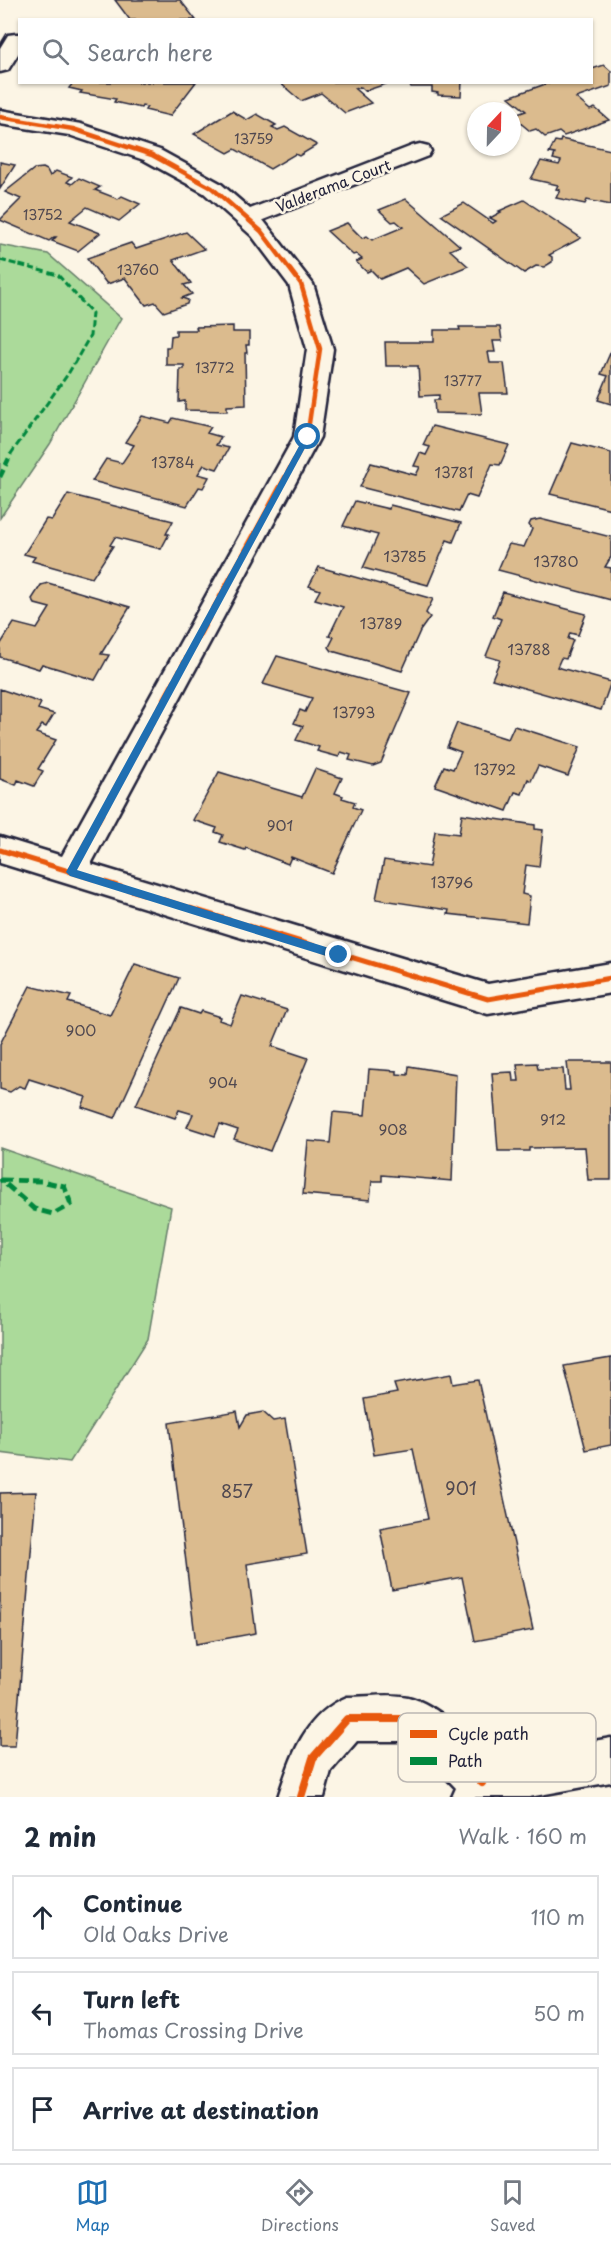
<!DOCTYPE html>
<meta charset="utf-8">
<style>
:root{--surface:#fff;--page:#f2f2f3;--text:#1f2937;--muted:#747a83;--line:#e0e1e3;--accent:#1f6fb2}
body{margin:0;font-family:"Playpen Sans",sans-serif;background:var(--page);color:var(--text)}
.compass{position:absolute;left:467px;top:102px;width:54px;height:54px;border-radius:50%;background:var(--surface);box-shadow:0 2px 4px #0004;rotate:22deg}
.stop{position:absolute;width:18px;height:18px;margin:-14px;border:4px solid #1f6fb2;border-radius:50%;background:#fff}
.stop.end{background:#1f6fb2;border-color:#fff;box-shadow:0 2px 6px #0008}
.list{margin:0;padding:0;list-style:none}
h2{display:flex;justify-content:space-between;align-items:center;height:78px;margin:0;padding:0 24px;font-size:26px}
h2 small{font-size:20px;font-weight:400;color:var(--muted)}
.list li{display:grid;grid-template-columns:39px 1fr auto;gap:18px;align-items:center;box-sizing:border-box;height:84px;margin:0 12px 12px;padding:0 12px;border:2px solid var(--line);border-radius:0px}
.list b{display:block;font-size:22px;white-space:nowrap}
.list p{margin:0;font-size:20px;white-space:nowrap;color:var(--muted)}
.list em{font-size:20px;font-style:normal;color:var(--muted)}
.icon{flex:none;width:33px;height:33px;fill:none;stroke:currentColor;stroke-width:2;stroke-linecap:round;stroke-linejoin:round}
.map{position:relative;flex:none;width:611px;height:1797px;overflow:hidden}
.search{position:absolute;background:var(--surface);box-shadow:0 2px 4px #0004;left:18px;right:18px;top:18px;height:66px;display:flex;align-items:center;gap:15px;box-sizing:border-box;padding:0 21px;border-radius:0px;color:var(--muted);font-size:22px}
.sheet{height:366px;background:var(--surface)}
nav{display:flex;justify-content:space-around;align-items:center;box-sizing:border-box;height:84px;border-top:2px solid var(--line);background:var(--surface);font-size:16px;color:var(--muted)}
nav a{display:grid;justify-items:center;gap:3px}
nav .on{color:var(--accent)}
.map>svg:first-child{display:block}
.green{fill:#abda9a;stroke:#667e6a;stroke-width:1.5}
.building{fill:#dbbb8e;stroke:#22223b;stroke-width:1.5}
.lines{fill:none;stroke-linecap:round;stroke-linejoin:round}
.minor-casing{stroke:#22223b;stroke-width:5}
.minor{fill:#fcf5e5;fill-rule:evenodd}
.quiet-far2{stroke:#00873e;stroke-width:3;stroke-dasharray:7 3;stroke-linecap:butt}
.quiet-far1{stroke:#00873e;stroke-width:4.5;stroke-dasharray:8 4.5;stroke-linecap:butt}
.quiet{stroke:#00873e;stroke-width:5;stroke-dasharray:10 5;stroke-linecap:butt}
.cycleway-far2-casing{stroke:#fcf5e5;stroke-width:8}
.cycleway-far1-casing{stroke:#fcf5e5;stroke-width:9}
.cycleway-casing{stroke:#fcf5e5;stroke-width:11}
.cycleway-far2{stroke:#e8590c;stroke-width:4.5}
.cycleway-far1{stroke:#e8590c;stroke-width:5}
.cycleway{stroke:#e8590c;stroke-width:8}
.route{fill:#1f6fb2}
.labels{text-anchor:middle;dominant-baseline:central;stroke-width:5;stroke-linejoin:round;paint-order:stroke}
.far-number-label{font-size:14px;fill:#504850}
.far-street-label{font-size:15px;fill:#22223b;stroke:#fcf5e5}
.number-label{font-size:15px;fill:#504850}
.near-number-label{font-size:18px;fill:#504850}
.key{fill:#fcf5e5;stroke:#bbb6b2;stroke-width:1.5}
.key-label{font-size:16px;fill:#22223b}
</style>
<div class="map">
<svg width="611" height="1797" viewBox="0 0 611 1797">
<rect width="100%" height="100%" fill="#fcf5e5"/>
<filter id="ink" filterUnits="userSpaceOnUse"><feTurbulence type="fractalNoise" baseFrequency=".0167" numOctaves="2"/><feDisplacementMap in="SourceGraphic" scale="12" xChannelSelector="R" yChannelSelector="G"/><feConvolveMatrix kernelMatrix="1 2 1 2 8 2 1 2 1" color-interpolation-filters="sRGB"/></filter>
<g filter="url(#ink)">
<path class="green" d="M0,245l48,9 73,64 -71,126 -50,74z
M0,1148l171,59 -23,132 -78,123 -70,-9z"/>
<path class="building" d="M115,0h65l16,20h-66z
M604,65l7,6v15l-35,12 14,12 5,-2 14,12 -45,16 -5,-4 -14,5 -9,-8 -6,2 -18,-15 14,-5 -17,-14 42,-15h41v-13z
M74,82h122l-26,34 -25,-6 2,-3 -5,-1 -1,2 -27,-6 2,-3 -36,-6 2,-2 -13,-3z
M279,82h113l-27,9 -4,-4 -6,2 16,14 -26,10 -24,-20 -20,8z
M408,82h54l-1,14 -23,-1v-2l-6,-1v-5h-21z
M232,111l15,9 10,-6 19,11 -4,2 6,3 7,-3 32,18 -18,11 -4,-2 -25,15 -35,-20 -7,4 -34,-19z
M561,139l50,11v55l-24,-5 -2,4 -29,-6 4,-8 -4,-1 2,-4 -27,-6 10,-18 18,4 2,-4 -8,-2 2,-5 -6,-1 6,-12 5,1z
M0,162l15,3 -15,24z
M43,168l4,2 3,6 6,-5 16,6 -5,5 5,2 7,-6 21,9 -5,3 23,9 4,-3 18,8 -21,17 -32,-14 -17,14 30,12 -22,18 -26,-10 4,-4h-2l-5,4 -49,-21 21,-21 -16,-7 29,-23z
M406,199l54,47 -10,4 18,16 -44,18 -18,-16 -26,11 -9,-9 -4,2 -11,-10 6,-3 -6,-5 -3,1 -26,-24 20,-8 15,15 5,-2 5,4 31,-13 -7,-6 -4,1 -13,-12z
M524,200l57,38 -32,17 3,2v5l-8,5 -8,-1 -12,7 -83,-58 23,-12 29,20 3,-2 -6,-3 11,-6 -2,-1z
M186,232l18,17 -31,11 18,23 -7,2 8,9 -10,4 6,2 -1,4 -23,8 -9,-10 -9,3 -21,-27 -18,6 -20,-26 44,-15 5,6z
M233,326v6h16v13h-3l1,8h-2l1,52 -19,1v5l-42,-1v-9l-6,1 1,-33h4v-4h-18v-18h4l1,-11 5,-1v-5h21l-1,-3z
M459,327h41l2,14h-9l2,11h-7l2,11h14l4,30h-29l3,21 -47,-1 -1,-13h5v-5l-19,1 -2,-30h-32l-1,-24h49v-12h26z
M611,351v53l-13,-4 10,-24 -7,-2z
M142,416l28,7 3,-5 38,9 -4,6 14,4 -5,8 13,3 -12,21 -13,-4 -6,9 11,3 -6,11 -4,-1 -12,19 -95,-25 14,-22 16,4 12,-18 -9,-3z
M432,426l77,19 -9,20 -8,-1 -15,34 -10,-3 -8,17 -99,-25 11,-24 45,12 4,-8 -6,-1 6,-13 6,2 4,-8 -7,-2z
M572,443l39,10v56l-61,-15z
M68,494l105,27 -7,13h3l-8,15 -46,-12 -5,8 3,1 -21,32 -60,-17 3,-4 -11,-3 22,-35 6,1z
M355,501l34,8 1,-4 71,18 -8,19 -6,-2 -19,45 -65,-17 15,-33 -35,-9z
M540,519l71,18v20l-6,10 6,1v32l-113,-30 11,-26 15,3 8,-18 -3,-4 2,-4z
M319,567l114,32 -7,14 4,4 -10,14 -18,40 -70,-20 -3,-4 5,-10 -5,-1 14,-29 -28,-8 5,-9 -11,-4z
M48,583l82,24 -29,47 8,1 -14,25 -53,-16 -3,5 -39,-12v-12l14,-22 23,6 13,-21 -15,-4 -3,-5 9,-14z
M503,592l83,22 -8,21 -8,-2 -2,6 5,1 -7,19 -5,-1 -4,9 54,15 -10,28 -109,-31 8,-19 -14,-4 15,-37 -8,-3z
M277,656l134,37 -30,70 -8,3 -24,-6 2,-5 -10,-3 -2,5 -22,-6 2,-4 -23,-7 7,-14 -9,-3 6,-13 5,2 7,-14 -49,-14z
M0,689l41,14 -3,6 16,5 -8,13 -4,-2 -6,8 20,7 -18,29 5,2 -9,15 -16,-6 -2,5 -16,-6z
M457,723l51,16 6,-13 66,21 -12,29 -30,-10 -7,15 -3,-2 -6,15 -7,-2 -8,19 -72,-25 9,-20 9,3 8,-17 -14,-5z
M315,769l27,9 -7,15 8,3 -1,2 13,4 -2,5 8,3 -29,63 -41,-16 -3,7 -42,-16 -1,2 -25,-8 3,-7 -8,-3 2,-4 -24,-8 26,-48 83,25z
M462,814l73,11v4l8,1 -4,37 -13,-2 -4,29 8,2 -3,27 -79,-9 1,-4 -73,-11 8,-39 45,7 6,-36 24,3z
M135,964l44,14 -64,140 -33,-11 4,-10 -57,-18 -4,9 -6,-2 -9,6 -10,-3v-45l30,-58 41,10 -3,6 42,13z
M242,996l45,14 -15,36 36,12 -38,93 -36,-12 4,-9 -18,-6 -5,12 -28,-9 6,-13 -14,-4 -4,8 -39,-13 45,-97 18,6 2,-3 19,6 -1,3 11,4z
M567,1062h44v118h-23l-3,-33 -56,1v3h-31l-6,-78 20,-1 1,9h6l-2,-17 20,-1 1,6h25l2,21h5z
M409,1066l47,8 -4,107 -70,-6v6h-10l-2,19 -67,-6 5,-53 22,2 3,-31 32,3 4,-46 28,2v3l11,1z
M611,1358v87l-25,5 -22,-84z
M451,1374l2,10 25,-4 55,250 -58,11 -13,-64 -70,13 -12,-62 48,-9 -15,-70 -39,6 -10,-56 33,-6 -3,-9z
M237,1411l3,16 7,-12 16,-3 10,9 12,-2 22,135 -60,10 9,69 -60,11 -27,-221z
M36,1492l-21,254h-15v-253z"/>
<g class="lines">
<defs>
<path id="minor" d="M16,34h4v17l-12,19 -8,2v-24l8,-13z
M0,110l81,14 79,26 60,33 30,26 162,-63 8,-2 8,2 3,5 -3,5 -165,64 50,64 20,65 -13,88 -229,427 397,120 123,-21v30l-123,21 -488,-151v-26l62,19 232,-419 13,-88 -18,-64 -37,-49 -48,-43 -60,-33 -75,-25 -69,-11z
M347,1697c19,0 43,-4 61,0 31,8 61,40 82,62l121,-21v44l-82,15h-77l4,-9 -26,-27 -29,-20h-44l-26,30 -7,26h-46c13,-40 26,-82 69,-100z"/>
</defs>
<use href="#minor" class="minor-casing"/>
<use href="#minor" class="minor"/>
<path class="quiet-far2" d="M0,260l58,15 34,38 -2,23 -22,38 -58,81"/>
<path class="quiet-far1" d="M0,477l11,-23"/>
<path class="quiet" d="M1,1180l40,1 23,5 7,18 -18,10 -19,-5z"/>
<defs>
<path id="cycleway-far2" d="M0,117l73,12 79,26 60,33 49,43 40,53 19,65 -13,88 -10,18"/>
<path id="cycleway-far1" d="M0,850l488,149 123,-21
M70,872l228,-418"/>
<path id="cycleway" d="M301,1797l12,-39 34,-39h60l39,26 36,38"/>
</defs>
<use href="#cycleway-far2" class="cycleway-far2-casing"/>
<use href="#cycleway-far1" class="cycleway-far1-casing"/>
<use href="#cycleway" class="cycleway-casing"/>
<use href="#cycleway-far2" class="cycleway-far2"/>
<use href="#cycleway-far1" class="cycleway-far1"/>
<use href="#cycleway" class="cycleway"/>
</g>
</g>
<path class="route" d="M308,434l3,3 -234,433 265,82v6l-3,2 -269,-84 -4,-4 238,-435z"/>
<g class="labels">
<g class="far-number-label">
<text x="254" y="138">13759</text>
<text x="43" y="214">13752</text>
<text x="138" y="269">13760</text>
<text x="215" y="367">13772</text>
<text x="463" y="380">13777</text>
</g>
<g class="far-street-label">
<text transform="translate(333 185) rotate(-21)">Valderama Court</text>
</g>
<g class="number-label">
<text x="173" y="461">13784</text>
<text x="454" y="471">13781</text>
<text x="405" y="555">13785</text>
<text x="556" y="560">13780</text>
<text x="381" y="622">13789</text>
<text x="529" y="648">13788</text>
<text x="354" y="711">13793</text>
<text x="495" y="768">13792</text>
<text x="280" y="824">901</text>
<text x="452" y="881">13796</text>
<text x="81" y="1029">900</text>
<text x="223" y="1081">904</text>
<text x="553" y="1118">912</text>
<text x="393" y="1128">908</text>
</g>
<g class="near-number-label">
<text x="461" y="1487">901</text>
<text x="237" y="1490">857</text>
</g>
</g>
<rect x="398" y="1713" width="198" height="69" rx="9" class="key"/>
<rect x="410" y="1730" width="27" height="8" fill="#e8590c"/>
<rect x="410" y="1757" width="27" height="8" fill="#00873e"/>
<g class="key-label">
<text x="448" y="1740">Cycle path</text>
<text x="448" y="1767">Path</text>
</g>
</svg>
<svg class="compass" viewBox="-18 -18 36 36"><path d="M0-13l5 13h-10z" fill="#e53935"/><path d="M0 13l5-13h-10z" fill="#747a83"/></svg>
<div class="stop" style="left:308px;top:437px"></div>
<div class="stop end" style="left:339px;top:955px"></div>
<div class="search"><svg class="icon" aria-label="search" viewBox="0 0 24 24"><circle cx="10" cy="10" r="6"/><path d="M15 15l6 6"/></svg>Search here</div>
</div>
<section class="sheet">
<h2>2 min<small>Walk · 160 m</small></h2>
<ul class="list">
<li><svg class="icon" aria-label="ahead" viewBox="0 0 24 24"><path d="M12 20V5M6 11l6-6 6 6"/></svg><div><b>Continue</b><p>Old Oaks Drive</p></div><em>110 m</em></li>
<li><svg class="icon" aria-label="left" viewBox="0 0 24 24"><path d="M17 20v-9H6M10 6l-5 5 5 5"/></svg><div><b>Turn left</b><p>Thomas Crossing Drive</p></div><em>50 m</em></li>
<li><svg class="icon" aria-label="arrive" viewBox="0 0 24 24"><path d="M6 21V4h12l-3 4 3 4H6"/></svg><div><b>Arrive at destination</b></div></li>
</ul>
</section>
<nav>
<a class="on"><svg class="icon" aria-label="map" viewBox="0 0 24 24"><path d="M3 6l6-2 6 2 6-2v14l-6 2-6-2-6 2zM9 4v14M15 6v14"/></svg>Map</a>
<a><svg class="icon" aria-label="directions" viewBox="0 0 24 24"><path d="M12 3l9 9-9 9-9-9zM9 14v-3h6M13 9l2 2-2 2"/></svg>Directions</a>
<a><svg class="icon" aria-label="saved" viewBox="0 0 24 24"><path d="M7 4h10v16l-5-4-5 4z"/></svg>Saved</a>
</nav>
